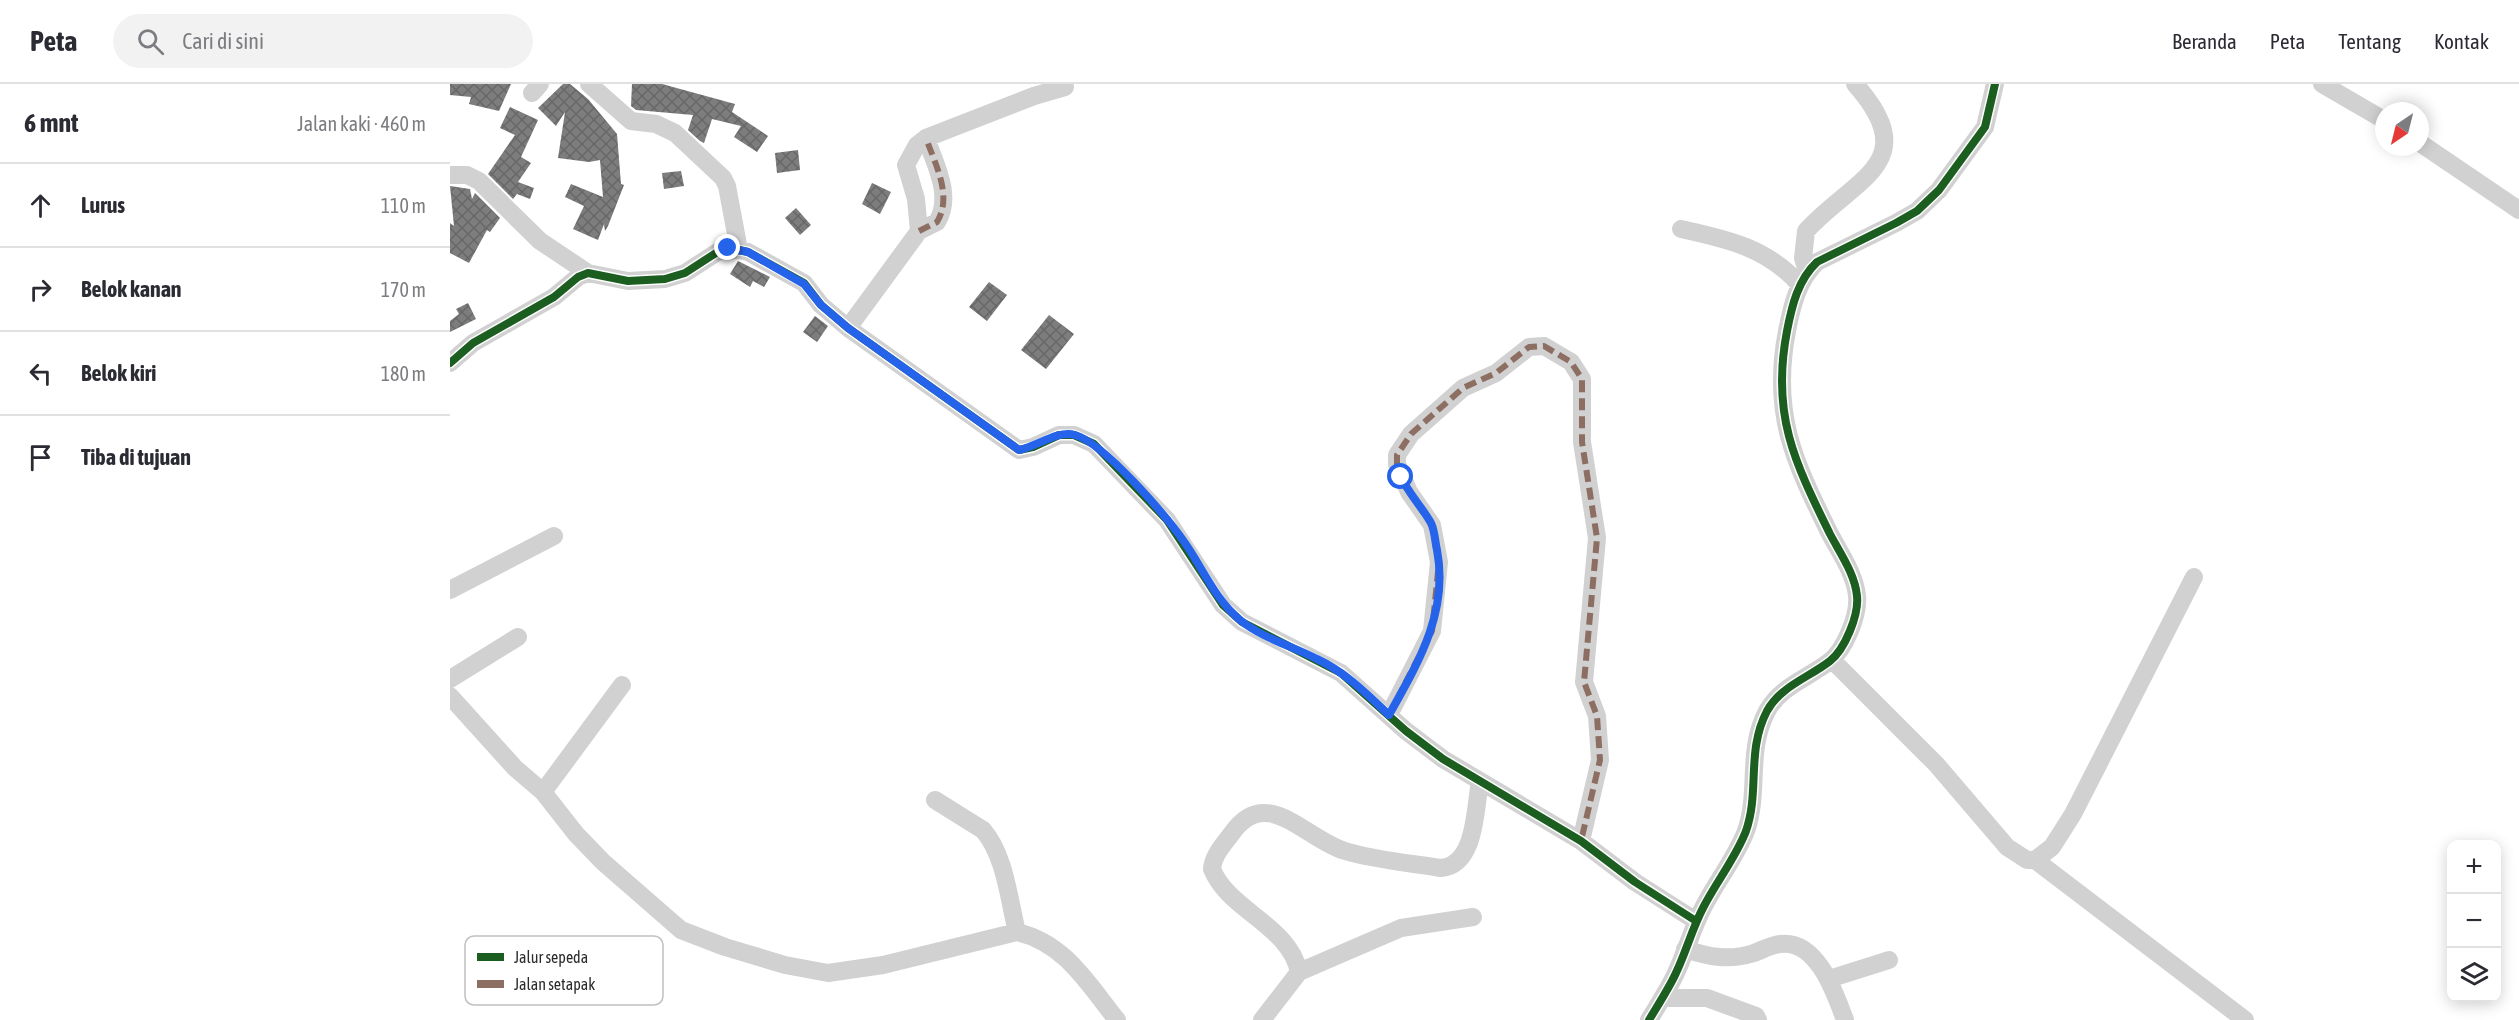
<!DOCTYPE html>
<html lang="id">
<meta charset="utf-8">
<style>
:root{--surface:#fff;--page:#f2f2f3;--text:#2b2b33;--muted:#7c7c81;--line:#e1e1e2}
body{margin:0;font-family:"Asap Condensed",sans-serif;background:var(--page);color:var(--text)}
.controls{position:absolute;right:18px;bottom:18px;display:grid;overflow:hidden;border-radius:12px;box-shadow:0 3px 15px #0003}
.controls button{width:54px;height:54px;display:grid;place-items:center;padding:0;border:0;border-bottom:2px solid var(--line);background:var(--surface);color:var(--text);font:30px sans-serif}
.compass{position:absolute;left:1925px;top:18px;width:54px;height:54px;border-radius:50%;background:var(--surface);box-shadow:0 3px 15px #0003;rotate:215deg}
.stop{position:absolute;width:18px;height:18px;margin:-14px;border:4px solid #2563eb;border-radius:50%;background:#fff}
.stop.end{background:#2563eb;border-color:#fff;box-shadow:0 2px 6px #0008}
.list{margin:0;padding:0;list-style:none}
h2{display:flex;justify-content:space-between;align-items:center;height:78px;margin:0;padding:0 24px;font-size:26px}
h2 small{font-size:20px;font-weight:400;color:var(--muted)}
.list li{display:grid;grid-template-columns:39px 1fr auto;gap:18px;align-items:center;box-sizing:border-box;height:84px;padding:0 24px;border-top:2px solid var(--line)}
.list b{display:block;font-size:22px;white-space:nowrap}
.list em{font-size:20px;font-style:normal;color:var(--muted)}
.icon{flex:none;width:33px;height:33px;fill:none;stroke:currentColor;stroke-width:2;stroke-linecap:round;stroke-linejoin:round}
.map{position:relative;flex:none;width:2069px;height:936px;overflow:hidden}
header{display:flex;align-items:center;gap:36px;box-sizing:border-box;height:84px;padding:0 30px;background:var(--surface);border-bottom:2px solid var(--line)}
header strong{font-size:28px}
nav{display:flex;gap:33px;margin-inline-start:auto;font-size:21px}
.search{width:420px;height:54px;background:var(--page);display:flex;align-items:center;gap:15px;box-sizing:border-box;padding:0 21px;border-radius:33px;color:var(--muted);font-size:22px}
main{display:flex}
aside{flex:1;background:var(--surface)}
.map>svg:first-child{display:block}
.building{fill:url(#building-cross-hatch)}
.lines{fill:none;stroke-linecap:round;stroke-linejoin:round}
.minor{stroke:#d1d1d1;stroke-width:18}
.quiet{stroke:#8d6e63;stroke-width:6;stroke-dasharray:12 6;stroke-linecap:butt}
.cycleway-casing{stroke:#fff;stroke-width:11}
.cycleway{stroke:#1b5e20;stroke-width:8}
.route{stroke:#2563eb;stroke-width:8}
.key{fill:#fff;stroke:#c0c0c0;stroke-width:1.5}
.key-label{font-size:16px;fill:#2c2c2c}
</style>
<header>
<strong>Peta</strong>
<div class="search"><svg class="icon" aria-label="search" viewBox="0 0 24 24"><circle cx="10" cy="10" r="6"/><path d="M15 15l6 6"/></svg>Cari di sini</div>
<nav><a>Beranda</a><a>Peta</a><a>Tentang</a><a>Kontak</a></nav>
</header>
<main>
<aside>
<h2>6 mnt<small>Jalan kaki · 460 m</small></h2>
<ul class="list">
<li><svg class="icon" aria-label="ahead" viewBox="0 0 24 24"><path d="M12 20V5M6 11l6-6 6 6"/></svg><div><b>Lurus</b></div><em>110 m</em></li>
<li><svg class="icon" aria-label="right" viewBox="0 0 24 24"><path d="M7 20v-9h11M14 6l5 5-5 5"/></svg><div><b>Belok kanan</b></div><em>170 m</em></li>
<li><svg class="icon" aria-label="left" viewBox="0 0 24 24"><path d="M17 20v-9H6M10 6l-5 5 5 5"/></svg><div><b>Belok kiri</b></div><em>180 m</em></li>
<li><svg class="icon" aria-label="arrive" viewBox="0 0 24 24"><path d="M6 21V4h12l-3 4 3 4H6"/></svg><div><b>Tiba di tujuan</b></div></li>
</ul>
</aside>
<div class="map">
<svg width="2069" height="936" viewBox="0 0 2069 936">
<defs>
<pattern id="building-cross-hatch" width="8" height="8" patternUnits="userSpaceOnUse" patternTransform="scale(1.5)"><rect width="8" height="8" fill="#7d7d7d"/><path d="M0 0l8 8M0 8l8-8" fill="none" stroke="#676767"/></pattern>
</defs>
<rect width="100%" height="100%" fill="#fff"/>
<path class="building" d="M0,0h61l-12,27 -30,-7 2,-7 -21,-2z
M113,0h7l18,15 29,35 4,50 3,1 -16,41 -3,5 -1,-7 -6,16 -25,-11 11,-23 -19,-9 6,-13 32,13 -3,-37 -11,2 -31,-4 7,-46 -9,14 -18,-18z
M182,0h30l73,20 -3,8 36,24 -11,16 -23,-15 7,-11 -29,-7 -8,24 -4,-2 -12,-11 5,-15 -57,-5 -5,-4z
M60,23l28,13 -17,37 10,6 -13,19 16,6 -4,11 -13,-5 -4,5 -25,-25 27,-39 -15,-7z
M348,66l2,20 -23,3 -2,-20z
M231,87l3,15 -20,3 -2,-16z
M422,99l19,9 -11,22 -18,-10z
M0,102l20,3 2,10 3,-6 25,25 -10,14 -3,-2 -18,33 -19,-10v-30l4,3z
M346,124l15,17 -11,10 -15,-17z
M288,177l32,16 -6,10 -11,-6 -3,6 -20,-13z
M539,198l18,13 -20,26 -18,-14z
M18,219l8,16 -26,13v-11l9,-7 -3,-5z
M599,231l25,19 -28,35 -25,-19z
M365,232l13,10 -11,16 -14,-10z"/>
<g class="lines">
<path class="minor" d="M139,0l42,37 25,3 19,9 48,45 4,8 12,64
M1872,0l62,36
M82,9l8,-9
M1970,59l99,67
M0,91h17l12,6 61,60 48,32
M1231,145c46,10 87,19 119,56
M469,147l18,-9c16,-26 -2,-58 -11,-84
M1357,187l-4,-13 3,-27c48,-53 119,-68 49,-147
M398,244l71,-97 -3,-32 -10,-34 11,-20 9,-7 108,-42 31,-9
M0,279l23,-20 81,-46 24,-20 10,-4 40,8 37,-2 20,-6 34,-22 20,-1 9,2 56,31 17,22 27,23 171,122 14,-3 26,-12h15l20,9 73,76 56,85 19,17 99,51 65,58 37,28 138,82 54,41 61,39
M0,506l104,-54
M1382,576l104,104 71,83 20,13h8l17,-13 21,-33 121,-237
M0,595l68,-42
M0,612l65,72 28,24 33,42 27,28 78,68 44,17 60,18 43,8 55,-8 134,-33c48,11 71,52 100,88
M939,631l43,-84 7,-69 -7,-37 -23,-33 -12,-28v-9l14,-21 52,-46 33,-15 33,-26 15,-1 27,16 11,17v63l15,96 -13,144 13,34 3,44 -19,81
M93,708l79,-107
M485,716l48,30c22,25 26,70 34,102
M1585,776l210,160
M1235,865c24,8 44,12 69,4 8,-3 17,-8 26,-9 37,-5 55,49 65,76
M849,888c-10,-47 -71,-62 -87,-103 1,-14 12,-25 20,-36 35,-49 73,6 113,18 30,9 64,12 96,17 35,-3 34,-59 39,-87
M1379,895l60,-19
M1212,914h45l49,18 2,4
M812,936l37,-48 102,-44 72,-11
M1199,936c8,-13 16,-26 23,-39 13,-24 19,-51 32,-75 13,-25 32,-49 42,-75 14,-40 0,-80 21,-120 14,-25 41,-33 63,-50 15,-12 29,-46 27,-65 -2,-22 -17,-43 -27,-62 -36,-73 -59,-120 -43,-203 5,-26 11,-51 30,-69l79,-39 21,-12 22,-21 46,-63 10,-43"/>
<path class="quiet" d="M469,147l18,-9c16,-26 -2,-58 -11,-84
M939,631l43,-84 7,-69 -7,-37 -23,-33 -12,-28v-9l14,-21 52,-46 33,-15 33,-26 15,-1 27,16 11,17v63l15,96 -13,144 13,34 3,44 -19,81"/>
<defs>
<path id="cycleway" d="M0,279l23,-20 81,-46 24,-20 10,-4 40,8 37,-2 20,-6 34,-22 20,-1 9,2 56,31 17,22 27,23 171,122 14,-3 26,-12h15l20,9 73,76 56,85 19,17 99,51 65,58 37,28 138,82 54,41 61,39
M1199,936c8,-13 16,-26 23,-39 13,-24 19,-51 32,-75 13,-25 32,-49 42,-75 14,-40 0,-80 21,-120 14,-25 41,-33 63,-50 15,-12 29,-46 27,-65 -2,-22 -17,-43 -27,-62 -36,-73 -59,-120 -43,-203 5,-26 11,-51 30,-69l79,-39 21,-12 22,-21 46,-63 10,-43"/>
</defs>
<use href="#cycleway" class="cycleway-casing"/>
<use href="#cycleway" class="cycleway"/>
</g>
<g class="lines">
<path class="route" d="M278,164l20,4 56,32 17,21 27,23 171,122c17,-3 38,-20 56,-15 29,8 92,82 110,108 18,26 30,56 55,77 22,18 52,26 77,39 28,13 50,35 72,56 29,-52 60,-103 48,-165 -2,-8 -2,-19 -6,-27 -9,-16 -22,-29 -30,-46"/>
</g>
<rect x="15" y="852" width="198" height="69" rx="9" class="key"/>
<rect x="27" y="869" width="27" height="8" fill="#1b5e20"/>
<rect x="27" y="896" width="27" height="8" fill="#8d6e63"/>
<g class="key-label">
<text x="64" y="879">Jalur sepeda</text>
<text x="64" y="906">Jalan setapak</text>
</g>
</svg>
<div class="controls">
<button>+</button>
<button>−</button>
<button><svg class="icon" aria-label="layers" viewBox="0 0 24 24"><path d="M12 4l9 5-9 5-9-5zM3 14l9 5 9-5"/></svg></button>
</div>
<svg class="compass" viewBox="-18 -18 36 36"><path d="M0-13l5 13h-10z" fill="#e53935"/><path d="M0 13l5-13h-10z" fill="#7c7c81"/></svg>
<div class="stop" style="left:951px;top:393px"></div>
<div class="stop end" style="left:278px;top:164px"></div>
</div>
</main>
